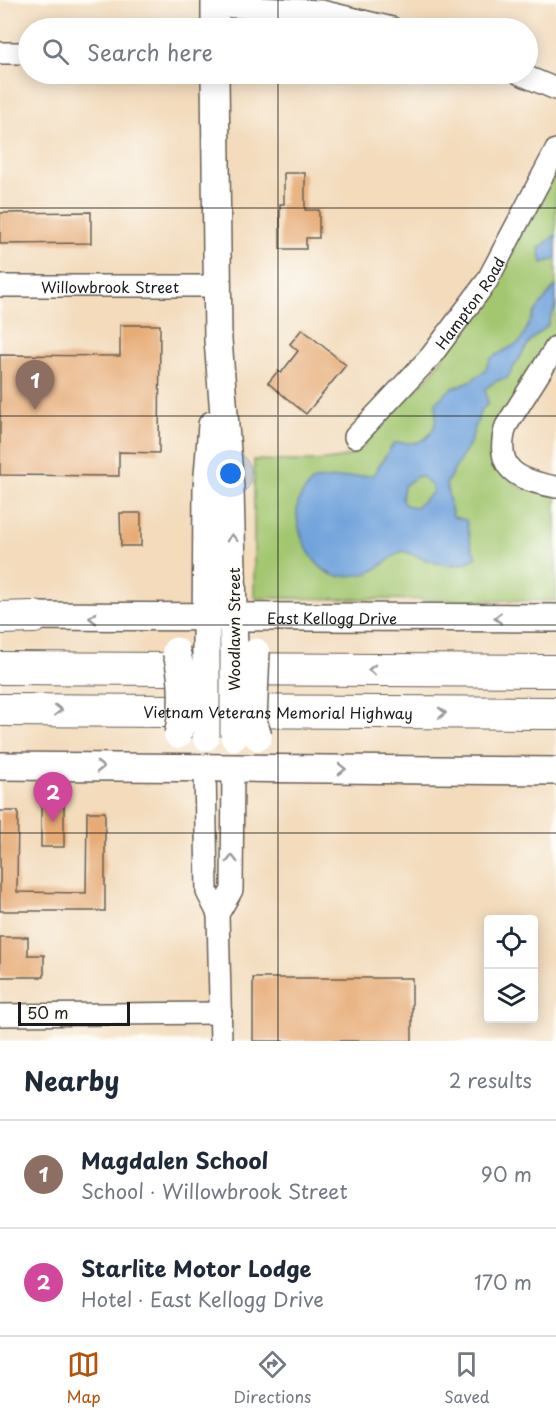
<!DOCTYPE html>
<meta charset="utf-8">
<style>
:root{--surface:#fff;--page:#f2f2f3;--text:#1f2937;--muted:#747a83;--line:#e0e1e3;--accent:#b45309}
body{margin:0;font-family:"Playpen Sans",sans-serif;background:var(--page);color:var(--text)}
.controls{position:absolute;right:18px;bottom:18px;display:grid;overflow:hidden;border-radius:6px;box-shadow:0 3px 15px #0003}
.controls button{width:54px;height:54px;display:grid;place-items:center;padding:0;border:0;border-bottom:2px solid var(--line);background:var(--surface);color:var(--text);font:30px sans-serif}
.scale{position:absolute;left:18px;bottom:15px;width:112px;box-sizing:border-box;padding-left:6px;border:3px solid #1c1c1c;border-top:0;font-size:16px;line-height:21px;white-space:nowrap;color:#1c1c1c;-webkit-text-stroke:4px #fdfcf7;paint-order:stroke}
.you{position:absolute;left:231px;top:474px;width:21px;height:21px;margin:-15px;border:4px solid #fff;border-radius:50%;background:#1a73e8;box-shadow:0 0 0 9px #1a73e833}
.badge{display:grid;place-items:center;width:39px;height:39px;border-radius:50%;background:var(--accent);color:#fff;font-size:20px;font-weight:700}
.pin{position:absolute;translate:-50% -50px;filter:drop-shadow(0 2px 3px #0008)}
.pin::after{content:'';position:absolute;top:32px;width:21px;height:18px;background:inherit;clip-path:polygon(0 0,100% 0,50% 100%)}
.list{margin:0;padding:0;list-style:none}
h2{display:flex;justify-content:space-between;align-items:center;height:78px;margin:0;padding:0 24px;font-size:26px}
h2 small{font-size:20px;font-weight:400;color:var(--muted)}
.list li{display:grid;grid-template-columns:39px 1fr auto;gap:18px;align-items:center;box-sizing:border-box;height:108px;padding:0 24px;border-top:2px solid var(--line)}
.list b{display:block;font-size:22px;white-space:nowrap}
.list p{margin:0;font-size:20px;white-space:nowrap;color:var(--muted)}
.list em{font-size:20px;font-style:normal;color:var(--muted)}
.icon{flex:none;width:33px;height:33px;fill:none;stroke:currentColor;stroke-width:2;stroke-linecap:round;stroke-linejoin:round}
.map{position:relative;flex:none;width:556px;height:1041px;overflow:hidden}
.search{position:absolute;background:var(--surface);box-shadow:0 3px 15px #0003;left:18px;right:18px;top:18px;height:66px;display:flex;align-items:center;gap:15px;box-sizing:border-box;padding:0 21px;border-radius:33px;color:var(--muted);font-size:22px}
.sheet{height:294px;background:var(--surface)}
nav{display:flex;justify-content:space-around;align-items:center;box-sizing:border-box;height:84px;border-top:2px solid var(--line);background:var(--surface);font-size:16px;color:var(--muted)}
nav a{display:grid;justify-items:center;gap:3px}
nav .on{color:var(--accent)}
.map>svg:first-child{display:block}
.green{fill:#a3c670;stroke:#607146;stroke-width:1.5}
.water{fill:#6fa2db;stroke:#465f7c;stroke-width:1.5;fill-rule:evenodd}
.building{fill:#e7ab76}
.lines{fill:none;stroke-linecap:round;stroke-linejoin:round}
.minor-casing{stroke:#675f54;stroke-width:24}
.major-casing{stroke:#675f54;stroke-width:30}
.highway-casing{stroke:#675f54;stroke-width:34}
.minor{stroke:#fff;stroke-width:21}
.major{stroke:#fff;stroke-width:27}
.highway{stroke:#fff;stroke-width:32}
.major-bridge-casing{stroke:#675f54;stroke-width:30;stroke-linecap:butt}
.major-bridge{stroke:#fff;stroke-width:27}
.oneway{stroke:#999}
.grid{fill:none;stroke:#1c1c1c;stroke-width:1.5;stroke-opacity:0.55}
.labels{text-anchor:middle;dominant-baseline:central;stroke-width:5;stroke-linejoin:round;paint-order:stroke}
.street-label{font-size:15px;fill:#1c1c1c;stroke:#fdfcf7}
</style>
<div class="map">
<svg width="556" height="1041" viewBox="0 0 556 1041">
<rect width="100%" height="100%" fill="#fdfcf7"/>
<filter id="ink" filterUnits="userSpaceOnUse"><feTurbulence type="fractalNoise" baseFrequency=".0167" numOctaves="2"/><feDisplacementMap in="SourceGraphic" scale="12" xChannelSelector="R" yChannelSelector="G"/><feConvolveMatrix kernelMatrix="1 2 1 2 8 2 1 2 1" color-interpolation-filters="sRGB"/></filter>
<filter id="wash" filterUnits="userSpaceOnUse"><feTurbulence type="fractalNoise" baseFrequency=".008" numOctaves="4" result="noise"/><feDisplacementMap in="SourceGraphic" scale="24" xChannelSelector="R" yChannelSelector="G"/><feGaussianBlur stdDeviation="1.35" result="paint"/><feColorMatrix in="noise" values="0 0 0 0 0 0 0 0 0 0 0 0 0 0 0 0 0 1.4 0 .05"/><feComposite in="paint" operator="in"/></filter>
<g filter="url(#wash)">
<rect width="100%" height="100%" fill="#f3dbbc"/>
<path class="green" d="M556,162v172l-55,86 9,59 13,10 33,4v108l-302,-3v-138c26,0 79,5 101,-7l76,-79 41,-58z"/>
<path class="water" d="M556,235v24l-14,4 -3,-15z
M556,285v19l-8,21 -18,16 -23,37 -11,3 -11,8 3,15 -7,6 -11,33 -24,41 7,33 13,3 6,29 5,8c-26,17 -48,3 -74,-6 -12,5 -20,15 -31,20 -6,4 -29,6 -36,5 -26,-6 -47,-56 -36,-78 3,-6 9,-13 14,-18l59,-5 21,-32c7,-1 13,0 19,0 23,-3 24,-23 23,-41l15,-13 21,-9 13,-10 6,-12 29,-16 15,-30zM421,476l11,10 1,6 -17,15 -11,-2 -3,-6 2,-13 12,-9z"/>
<g id="blocks">
<path class="building" d="M284,173h21v37h14v28h-13v11h-26v-45h4z
M91,212v31l-91,1v-31z
M120,325h40l-1,128 -40,-1v24l-119,-1v-120l120,1z
M302,329l44,36 -40,49 -38,-31 10,-12 3,2 17,-22 -8,-7z
M120,513h21v33h-20z
M41,798h23v49h-23z
M0,811h18l-1,81 69,1 1,-81h18v99h-105z
M0,937h28v18h16v22h-44z
M253,978h159v63h-159z"/>
</g>
</g>
<g filter="url(#ink)">
<use href="#blocks" fill-opacity="0" stroke="#675f54" stroke-width="1.5"/>
<g class="lines">
<defs>
<g id="minor">
<path d="M215,6l106,5 71,17"/>
<path d="M0,53h28"/>
<path d="M520,74l36,15"/>
<path id="s1" d="M0,286h218"/>
<path d="M556,347l-50,79c-13,44 12,54 50,61"/>
<path id="s2" d="M355,437l76,-81 56,-75 69,-131"/>
<path d="M205,767l2,125 11,22 3,127"/>
<path d="M218,914l14,-24 1,-122"/>
<path d="M0,1015l221,-2"/>
</g>
<g id="major">
<path d="M215,28v-28"/>
<path d="M215,74l3,266 12,148 4,164"/>
<path id="s3" d="M14,616l542,2"/>
<path d="M206,651l1,-163 5,-63"/>
<path d="M0,766l556,5"/>
</g>
<g id="highway">
<path d="M0,618l34,-1"/>
<path d="M0,668l556,3"/>
<path id="s4" d="M0,710l556,3"/>
</g>
</defs>
<use href="#minor" class="minor-casing"/>
<use href="#major" class="major-casing"/>
<use href="#highway" class="highway-casing"/>
<use href="#minor" class="minor"/>
<use href="#major" class="major"/>
<use href="#highway" class="highway"/>
<defs>
<path id="major-bridge" d="M176,651c8,25 8,59 2,84
M256,652l-3,68 5,17
M206,737v-86
M234,737v-85"/>
</defs>
<use href="#major-bridge" class="major-bridge-casing"/>
<use href="#major-bridge" class="major-bridge"/>
</g>
<defs><path id="oneway-chevron" d="M-2-3.5L2.5 0L-2 3.5" fill="none" stroke-width="1.6" stroke-linecap="round" stroke-linejoin="round" transform="scale(1.5)"/></defs>
<g class="oneway">
<use href="#oneway-chevron" transform="translate(232 538) rotate(-92)"/>
<use href="#oneway-chevron" transform="translate(93 618) rotate(-180)"/>
<use href="#oneway-chevron" transform="translate(498 618) rotate(180)"/>
<use href="#oneway-chevron" transform="translate(372 670) rotate(-180)"/>
<use href="#oneway-chevron" transform="translate(58 710)"/>
<use href="#oneway-chevron" transform="translate(442 713)"/>
<use href="#oneway-chevron" transform="translate(100 767)"/>
<use href="#oneway-chevron" transform="translate(342 769) rotate(1)"/>
<use href="#oneway-chevron" transform="translate(232 859) rotate(-90)"/>
</g>
</g>
<path class="grid" d="M278,0v28M278,74v967M0,208h556M0,416h556M0,625h556M0,833h556"/>
<g class="labels">
<g class="street-label">
<text stroke="none"><textPath href="#s1" startOffset="110">Willowbrook Street</textPath></text>
<text stroke="none"><textPath href="#s2" startOffset="177">Hampton Road</textPath></text>
<text stroke="none"><textPath href="#s3" startOffset="318">East Kellogg Drive</textPath></text>
<text transform="translate(233 629) rotate(-90)">Woodlawn Street</text>
<text stroke="none"><textPath href="#s4" startOffset="278">Vietnam Veterans Memorial Highway</textPath></text>
</g>
</g>
</svg>
<div class="controls">
<button><svg class="icon" aria-label="locate" viewBox="0 0 24 24"><circle cx="12" cy="12" r="6"/><path d="M12 2v4M12 18v4M2 12h4M18 12h4"/></svg></button>
<button><svg class="icon" aria-label="layers" viewBox="0 0 24 24"><path d="M12 4l9 5-9 5-9-5zM3 14l9 5 9-5"/></svg></button>
</div>
<div class="scale">50 m</div>
<div class="you"></div>
<div class="pin badge" style="left:35px;top:410px;background:#8d6e63">1</div>
<div class="pin badge" style="left:53px;top:822px;background:#d1479c">2</div>
<div class="search"><svg class="icon" aria-label="search" viewBox="0 0 24 24"><circle cx="10" cy="10" r="6"/><path d="M15 15l6 6"/></svg>Search here</div>
</div>
<section class="sheet">
<h2>Nearby<small>2 results</small></h2>
<ul class="list">
<li><span class="badge" style="background:#8d6e63">1</span><div><b>Magdalen School</b><p>School · Willowbrook Street</p></div><em>90 m</em></li>
<li><span class="badge" style="background:#d1479c">2</span><div><b>Starlite Motor Lodge</b><p>Hotel · East Kellogg Drive</p></div><em>170 m</em></li>
</ul>
</section>
<nav>
<a class="on"><svg class="icon" aria-label="map" viewBox="0 0 24 24"><path d="M3 6l6-2 6 2 6-2v14l-6 2-6-2-6 2zM9 4v14M15 6v14"/></svg>Map</a>
<a><svg class="icon" aria-label="directions" viewBox="0 0 24 24"><path d="M12 3l9 9-9 9-9-9zM9 14v-3h6M13 9l2 2-2 2"/></svg>Directions</a>
<a><svg class="icon" aria-label="saved" viewBox="0 0 24 24"><path d="M7 4h10v16l-5-4-5 4z"/></svg>Saved</a>
</nav>
